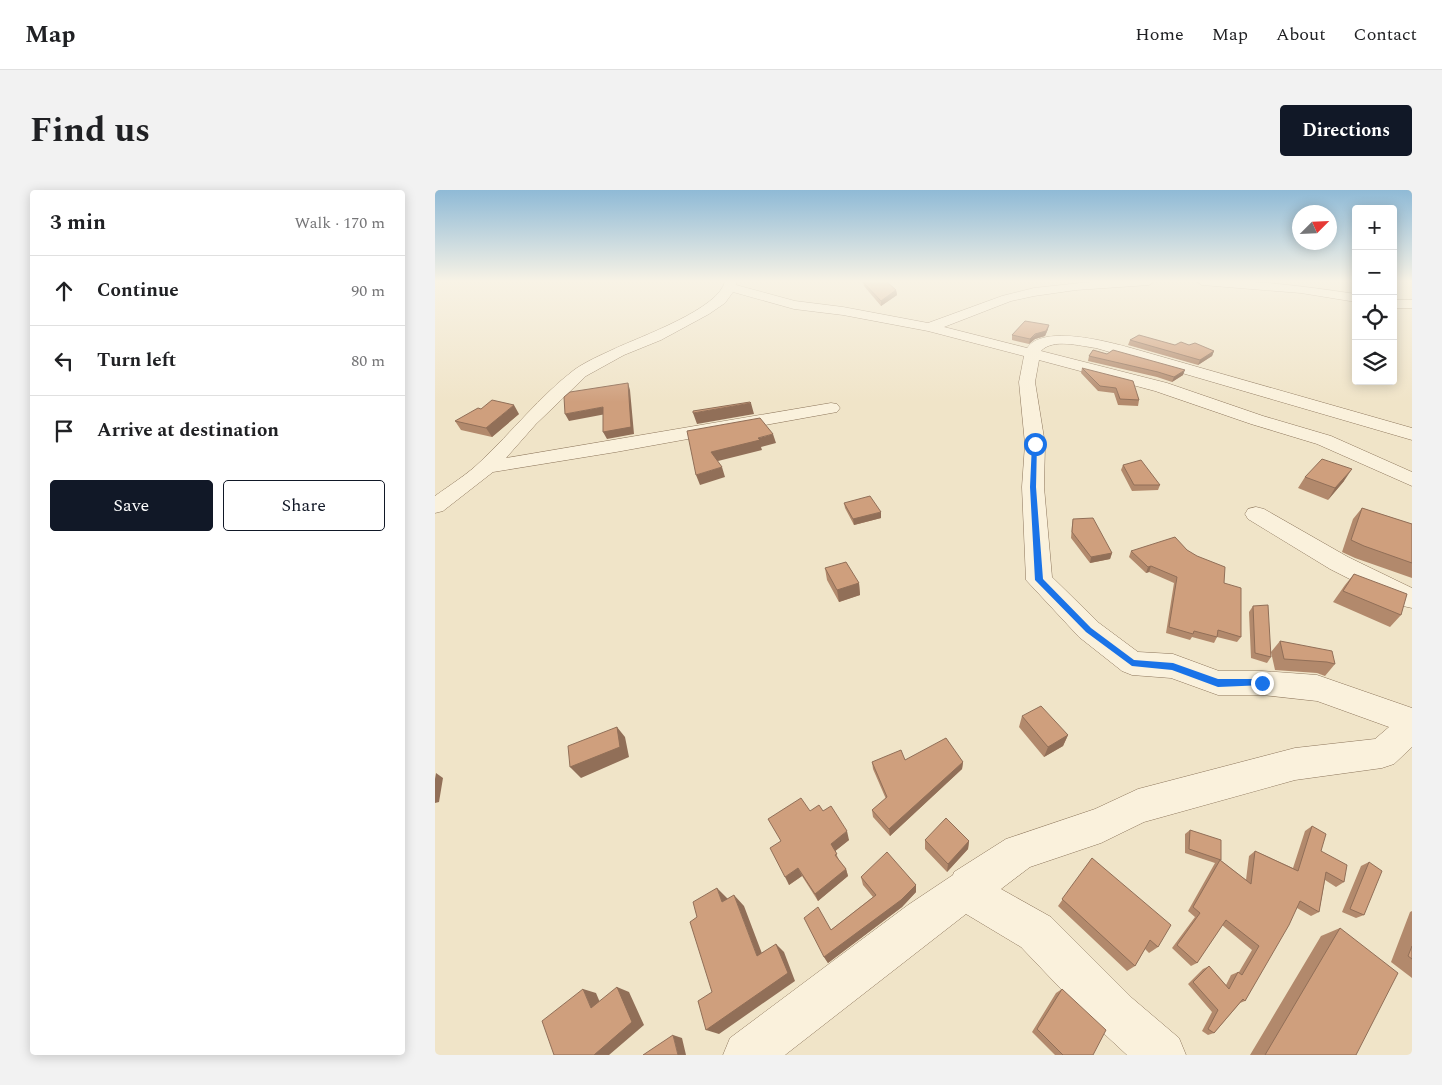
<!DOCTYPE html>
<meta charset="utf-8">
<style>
:root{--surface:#fff;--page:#f2f2f2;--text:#202124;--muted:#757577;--line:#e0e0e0;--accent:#111827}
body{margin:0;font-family:Spectral,serif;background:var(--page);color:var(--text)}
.controls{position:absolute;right:15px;top:15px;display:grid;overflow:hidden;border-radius:5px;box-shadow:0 2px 12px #0003}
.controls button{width:45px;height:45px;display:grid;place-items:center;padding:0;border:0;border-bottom:1px solid var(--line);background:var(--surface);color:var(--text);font:25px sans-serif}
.compass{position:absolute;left:857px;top:15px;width:45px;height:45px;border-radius:50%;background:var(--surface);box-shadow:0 2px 12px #0003;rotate:66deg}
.stop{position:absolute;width:15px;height:15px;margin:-11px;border:4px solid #1a73e8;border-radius:50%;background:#fff}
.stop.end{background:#1a73e8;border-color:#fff;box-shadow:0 1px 5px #0008}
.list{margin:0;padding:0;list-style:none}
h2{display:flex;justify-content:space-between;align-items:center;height:65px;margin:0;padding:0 20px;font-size:21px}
h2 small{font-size:16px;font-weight:400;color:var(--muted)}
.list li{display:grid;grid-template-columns:32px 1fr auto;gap:15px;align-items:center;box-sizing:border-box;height:70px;padding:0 20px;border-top:1px solid var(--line)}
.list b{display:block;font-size:19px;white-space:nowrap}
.list em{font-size:16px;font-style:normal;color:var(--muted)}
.actions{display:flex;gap:10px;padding:15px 20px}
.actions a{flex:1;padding:11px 0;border:1px solid var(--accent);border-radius:5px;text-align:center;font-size:18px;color:var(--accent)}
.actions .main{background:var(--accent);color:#fff}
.icon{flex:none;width:28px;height:28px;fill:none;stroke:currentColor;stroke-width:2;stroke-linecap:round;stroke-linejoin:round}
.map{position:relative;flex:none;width:977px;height:865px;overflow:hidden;border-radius:5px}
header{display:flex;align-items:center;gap:30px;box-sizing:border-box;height:70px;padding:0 25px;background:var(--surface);border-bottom:1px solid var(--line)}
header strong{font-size:24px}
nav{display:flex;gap:28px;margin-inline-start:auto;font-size:18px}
.intro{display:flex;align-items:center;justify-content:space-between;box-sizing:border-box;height:120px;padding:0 30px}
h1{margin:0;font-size:35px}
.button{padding:12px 22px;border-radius:5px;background:var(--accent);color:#fff;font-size:18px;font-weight:700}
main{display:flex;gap:30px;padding:0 30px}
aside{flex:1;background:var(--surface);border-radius:5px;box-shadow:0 2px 12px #0003}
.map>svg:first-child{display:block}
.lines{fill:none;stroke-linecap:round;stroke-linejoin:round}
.minor-casing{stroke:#8d765c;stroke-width:1}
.minor{fill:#faf1dc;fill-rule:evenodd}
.wall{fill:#b2896c}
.shaded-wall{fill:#916f58}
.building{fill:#cf9f7d;stroke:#916f58}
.route{fill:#1a73e8}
</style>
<header>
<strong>Map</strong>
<nav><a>Home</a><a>Map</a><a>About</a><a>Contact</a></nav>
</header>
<div class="intro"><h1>Find us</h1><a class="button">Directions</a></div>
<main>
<aside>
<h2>3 min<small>Walk · 170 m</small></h2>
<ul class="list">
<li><svg class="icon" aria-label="ahead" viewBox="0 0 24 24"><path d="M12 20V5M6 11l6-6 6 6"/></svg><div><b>Continue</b></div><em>90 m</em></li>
<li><svg class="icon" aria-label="left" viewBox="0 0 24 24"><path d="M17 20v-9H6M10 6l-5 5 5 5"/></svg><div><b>Turn left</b></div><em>80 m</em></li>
<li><svg class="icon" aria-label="arrive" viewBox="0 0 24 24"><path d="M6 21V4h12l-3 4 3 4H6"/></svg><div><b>Arrive at destination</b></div></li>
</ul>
<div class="actions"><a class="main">Save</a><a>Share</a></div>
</aside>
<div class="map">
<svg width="977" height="865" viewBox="0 0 977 865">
<rect width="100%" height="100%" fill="#f0e4c8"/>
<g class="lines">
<defs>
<path id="minor" d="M290,91h12l-1,4 59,16 48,6 85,16 74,-27 32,-8 65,-7h56l-6,4 -73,5 -42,6 -23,5 -67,26 83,21c16,-24 82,-6 104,0l281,80v12l-316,-92c-16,-2 -43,-10 -55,3l126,32 96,33 68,20 81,36v14l-95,-42 -66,-20 -96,-33 -116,-31 -4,22 10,62 -1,43 8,90 47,46 39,29 35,2 46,17h43l55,4 95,33v39l-18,17 -12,4 -87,12 -151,42 -43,21 -71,24 -29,22 50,28 81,81 47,40 7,17h-59l-27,-25 -79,-83 -55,-33 -181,141h-62l7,-17 178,-133 45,-30 1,-3 52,-33 89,-30 43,-20 157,-41 80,-9 14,-12 -72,-26 -55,-6h-44l-47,-17 -39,-3 -10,-4 -43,-34 -53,-57 -4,-93 3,-43 -6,-62 5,-26 -96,-25 -85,-16 -49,-6 -61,-17 -8,11 -16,11 -48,26 -37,15 -38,21 -50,48 -30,34 325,-55 6,1 3,4 -3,4 -221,40 -123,20 -50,39 -8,2v-17c15,-11 33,-22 46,-35 31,-29 58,-64 93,-91 11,-8 27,-15 40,-21 25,-12 106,-40 111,-68z
M761,91c54,-2 107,5 160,13v8l-55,-9 -99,-8z
M958,110h19v8h-19z
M821,317l8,2 84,48 64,31v20l-9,-2 -73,-37 -82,-50 -3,-5 3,-5z"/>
</defs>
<use href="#minor" class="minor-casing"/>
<use href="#minor" class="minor"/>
</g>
<path class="wall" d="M428,92l33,8 1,5 -16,11 -17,-20z
M613,139l-3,7 -10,3 -6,5 -17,-4v-5z
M695,150l45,5 39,6 -2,5 -14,9 -70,-20z
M654,166l94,19 -11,7 -15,-5 -69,-16z
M647,178l57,32 -1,6 -20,-1 -4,-12 -16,-2 -17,-18z
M84,224l-27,23 -31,-7 -6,-9z
M688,275l37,20 -2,5 -26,1 -11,-21z
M870,287l39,4 -16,19 -30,-12z
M409,313l37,15 -27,7 -9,-17z
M927,318l50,16v54l-57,-20 -13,-6 11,-33z
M638,329l39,34 -2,6 -20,4 -19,-25 1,-13z
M752,360l37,33 17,54 -4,5 -20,-5 -3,6 -22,-6 -2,3 -24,-7 8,-50 -25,-11 -3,1 -17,-16 2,-6z
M390,378l34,15 1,12 -21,7 -12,-22z
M919,384l47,41 -11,12 -57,-25 12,-17z
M818,416l18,46 9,-11 55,23 -10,12 -8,-3 -42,-3 -4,-18v5l-4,6 -16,-5 -2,-46z
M587,526l46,19 -5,11 -19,11 -25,-30z
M470,570l58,2 -1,7 -72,67 -17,-19 -1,-7 14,-11 -13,-30 -1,-7z
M375,621h13l26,29 -14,11 4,9 7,9 2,7 -30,25 -16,-25 -13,9 -8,-44z
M877,636l9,25 23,31 -8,5 -11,-7 -6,32 -8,4 -14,-8 -52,93 -5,2 -26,30 -6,2 -6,-4 10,-19 -24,-28 15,-15 6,-3 17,19 5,-10 7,-3h1l13,-22 -30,-25 -25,38 -6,3 -19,-18 23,-31 -7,-6 27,-48 -30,-10v-19l5,-4 31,30h-1l26,20 3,-24 6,-5 38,17 12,-37z
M490,650l44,1 -1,8 -21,23 -22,-23z
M657,668l66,89 -9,6 -4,-4 -10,17 -8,5 -69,-65z
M934,672l-5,53 -8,3 -14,-6 19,-46z
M426,687l55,15 -14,15 -74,56 -4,-6 7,-27 42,-33 -10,-12z
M977,721v67l-21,-16 19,-50z
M905,738l16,127h-106l71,-119z
M627,799l31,66h-38l-23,-23 24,-39z"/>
<path class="shaded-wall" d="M461,100l1,5 -16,11v-5z
M614,135l-1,4 -3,7 -10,3 -6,5 1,-5z
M779,161l-2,5 -14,9 2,-5z
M750,180l-2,5 -11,7 2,-5z
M193,193l2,7 4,44 -27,5 -4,-7z
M316,213l3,11 -57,10 -4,-11z
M79,215l5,9 -27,23 -6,-9z
M168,217l3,7 -37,7 -4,-7z
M338,244l3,9 -15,4 1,3 -48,12 -3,-10z
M287,277l3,10 -25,8 -4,-10z
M917,279l-8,12 -16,19 7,-12z
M446,322v6l-27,7 -1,-6z
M677,363l-2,6 -20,4 1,-6z
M716,376l-2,6 -3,1 2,-6z
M424,393l1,12 -21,7 -2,-12z
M182,537l8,10 4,20 -48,21 -11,-11z
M633,545l-5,11 -19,11 4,-10z
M528,572l-1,7 -72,67 -1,-7z
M1,583l7,5 -4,24 -4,1v-24z
M412,641l2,9 -15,12 -3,-8z
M534,651l-1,8 -21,23 1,-8z
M363,678l4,8 -13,9 -4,-8z
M411,679l2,7 -30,25 -3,-7z
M481,695v7l-14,15 -74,56 -4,-6z
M282,698l11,11 -6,3z
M299,705l10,11 22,58 -9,-8z
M341,754l8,8 11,29 -76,53 -13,-4z
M182,797l12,5 15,33 -35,30h-15z
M148,799l13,4 8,19 -13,-4z
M238,845l9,3 4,17h-8z"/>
<path class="building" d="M435,91h16l10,9 -15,11 -18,-19z
M590,131l24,4 -3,6 -11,3 -5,5 -18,-4z
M704,145l36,10 6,-3 8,3 6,-2 19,8 -14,9 -70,-20z
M658,160l14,4 6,-4 72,20 -11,7 -16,-5 -69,-16z
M647,178l51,13 6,19 -19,-1 -4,-11 -16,-2z
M193,193l3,44 -28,5v-25l-38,7 -1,-17 6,-5z
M57,210l22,5 -28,23 -31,-7 23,-13 3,1z
M315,212l1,1 -58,10v-2z
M325,228l13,16 -15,4 2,2 -49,12 11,15 -26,8 -9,-44z
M887,269l30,10 -17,19 -30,-11z
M706,270l19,25h-26l-11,-20z
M435,306l11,16 -28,7 -9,-16z
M927,318l50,16v39l-48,-17 -13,-6z
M658,328l19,35 -21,4 -19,-25 1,-13z
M740,347l12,13 10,6 28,11 -1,16 17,5v49l-23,-7 -1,7 -23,-6 -1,3 -24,-7 8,-50 -26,-11 -3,1 -17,-16z
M411,372l13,21 -22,7 -12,-22z
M919,384l53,20 -6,21 -58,-24z
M833,415l3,52 -16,-4 -2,-47z
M845,451l52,10 3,13 -8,-2 -43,-3z
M606,516l27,29 -20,12 -26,-31z
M182,537l3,20 -50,20 -2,-21z
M511,548l17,24 -74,67 -17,-19 15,-13 -15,-35 29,-12 4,10z
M366,608l9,13 9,-6 4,6 8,-5 16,25 -16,13 6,10 -2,1 11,14 -31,25 -17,-26 -13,9 -15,-29 11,-7 -13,-22z
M511,628l23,23 -21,23 -23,-24z
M877,636l14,8 -5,17 26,14 -3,17 -18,-10 -7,40 -19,-11 -11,24 -44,76 -2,-2 -29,34 -6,-4 10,-19 -25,-28 16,-16 20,23 9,-17 4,3 17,-29 -33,-26 -29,43 -20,-18 23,-32 -7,-6 27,-47 31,24 4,-33 43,20z
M755,640l31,10v20l-32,-11z
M452,662l29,33 -15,15 -77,57 -20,-39 14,-11 13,23 45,-35 -15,-18z
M657,668l79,67 -13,22 -8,-7 -15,26 -73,-67z
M934,672l13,9 -18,44 -14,-6z
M282,698l5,14 12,-7 23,61 19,-12 12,29 -82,57 -8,-29 14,-9 -22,-70 7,-5 -4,-15z
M905,738l58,45 -42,82h-91z
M977,756v13l-4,-3z
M182,797l15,35 -38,33h-40l-12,-34 41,-32 8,19z
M627,799l44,41 -13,25h-30l-26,-26z
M238,845l5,20h-35z"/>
<linearGradient id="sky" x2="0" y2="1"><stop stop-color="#8fbad6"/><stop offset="0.43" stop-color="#f8f3e6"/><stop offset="1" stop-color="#f8f3e6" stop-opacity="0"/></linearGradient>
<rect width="977" height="212" fill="url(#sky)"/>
<path class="route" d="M600,252l2,2 -1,43 7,92 48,49 43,32 39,3 45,16h44l3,1v5l-47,2 -46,-17 -40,-4 -46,-34 -51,-52 -5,-93 2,-43z"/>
</svg>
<div class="controls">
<button>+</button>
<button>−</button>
<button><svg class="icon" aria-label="locate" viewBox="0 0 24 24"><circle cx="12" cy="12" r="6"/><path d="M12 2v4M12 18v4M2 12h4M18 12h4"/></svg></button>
<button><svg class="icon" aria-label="layers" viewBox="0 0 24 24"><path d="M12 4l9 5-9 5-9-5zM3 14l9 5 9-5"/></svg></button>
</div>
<svg class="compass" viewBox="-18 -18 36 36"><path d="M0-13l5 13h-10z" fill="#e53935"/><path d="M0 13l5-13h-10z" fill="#757577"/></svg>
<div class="stop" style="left:600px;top:254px"></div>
<div class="stop end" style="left:827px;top:493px"></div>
</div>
</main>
